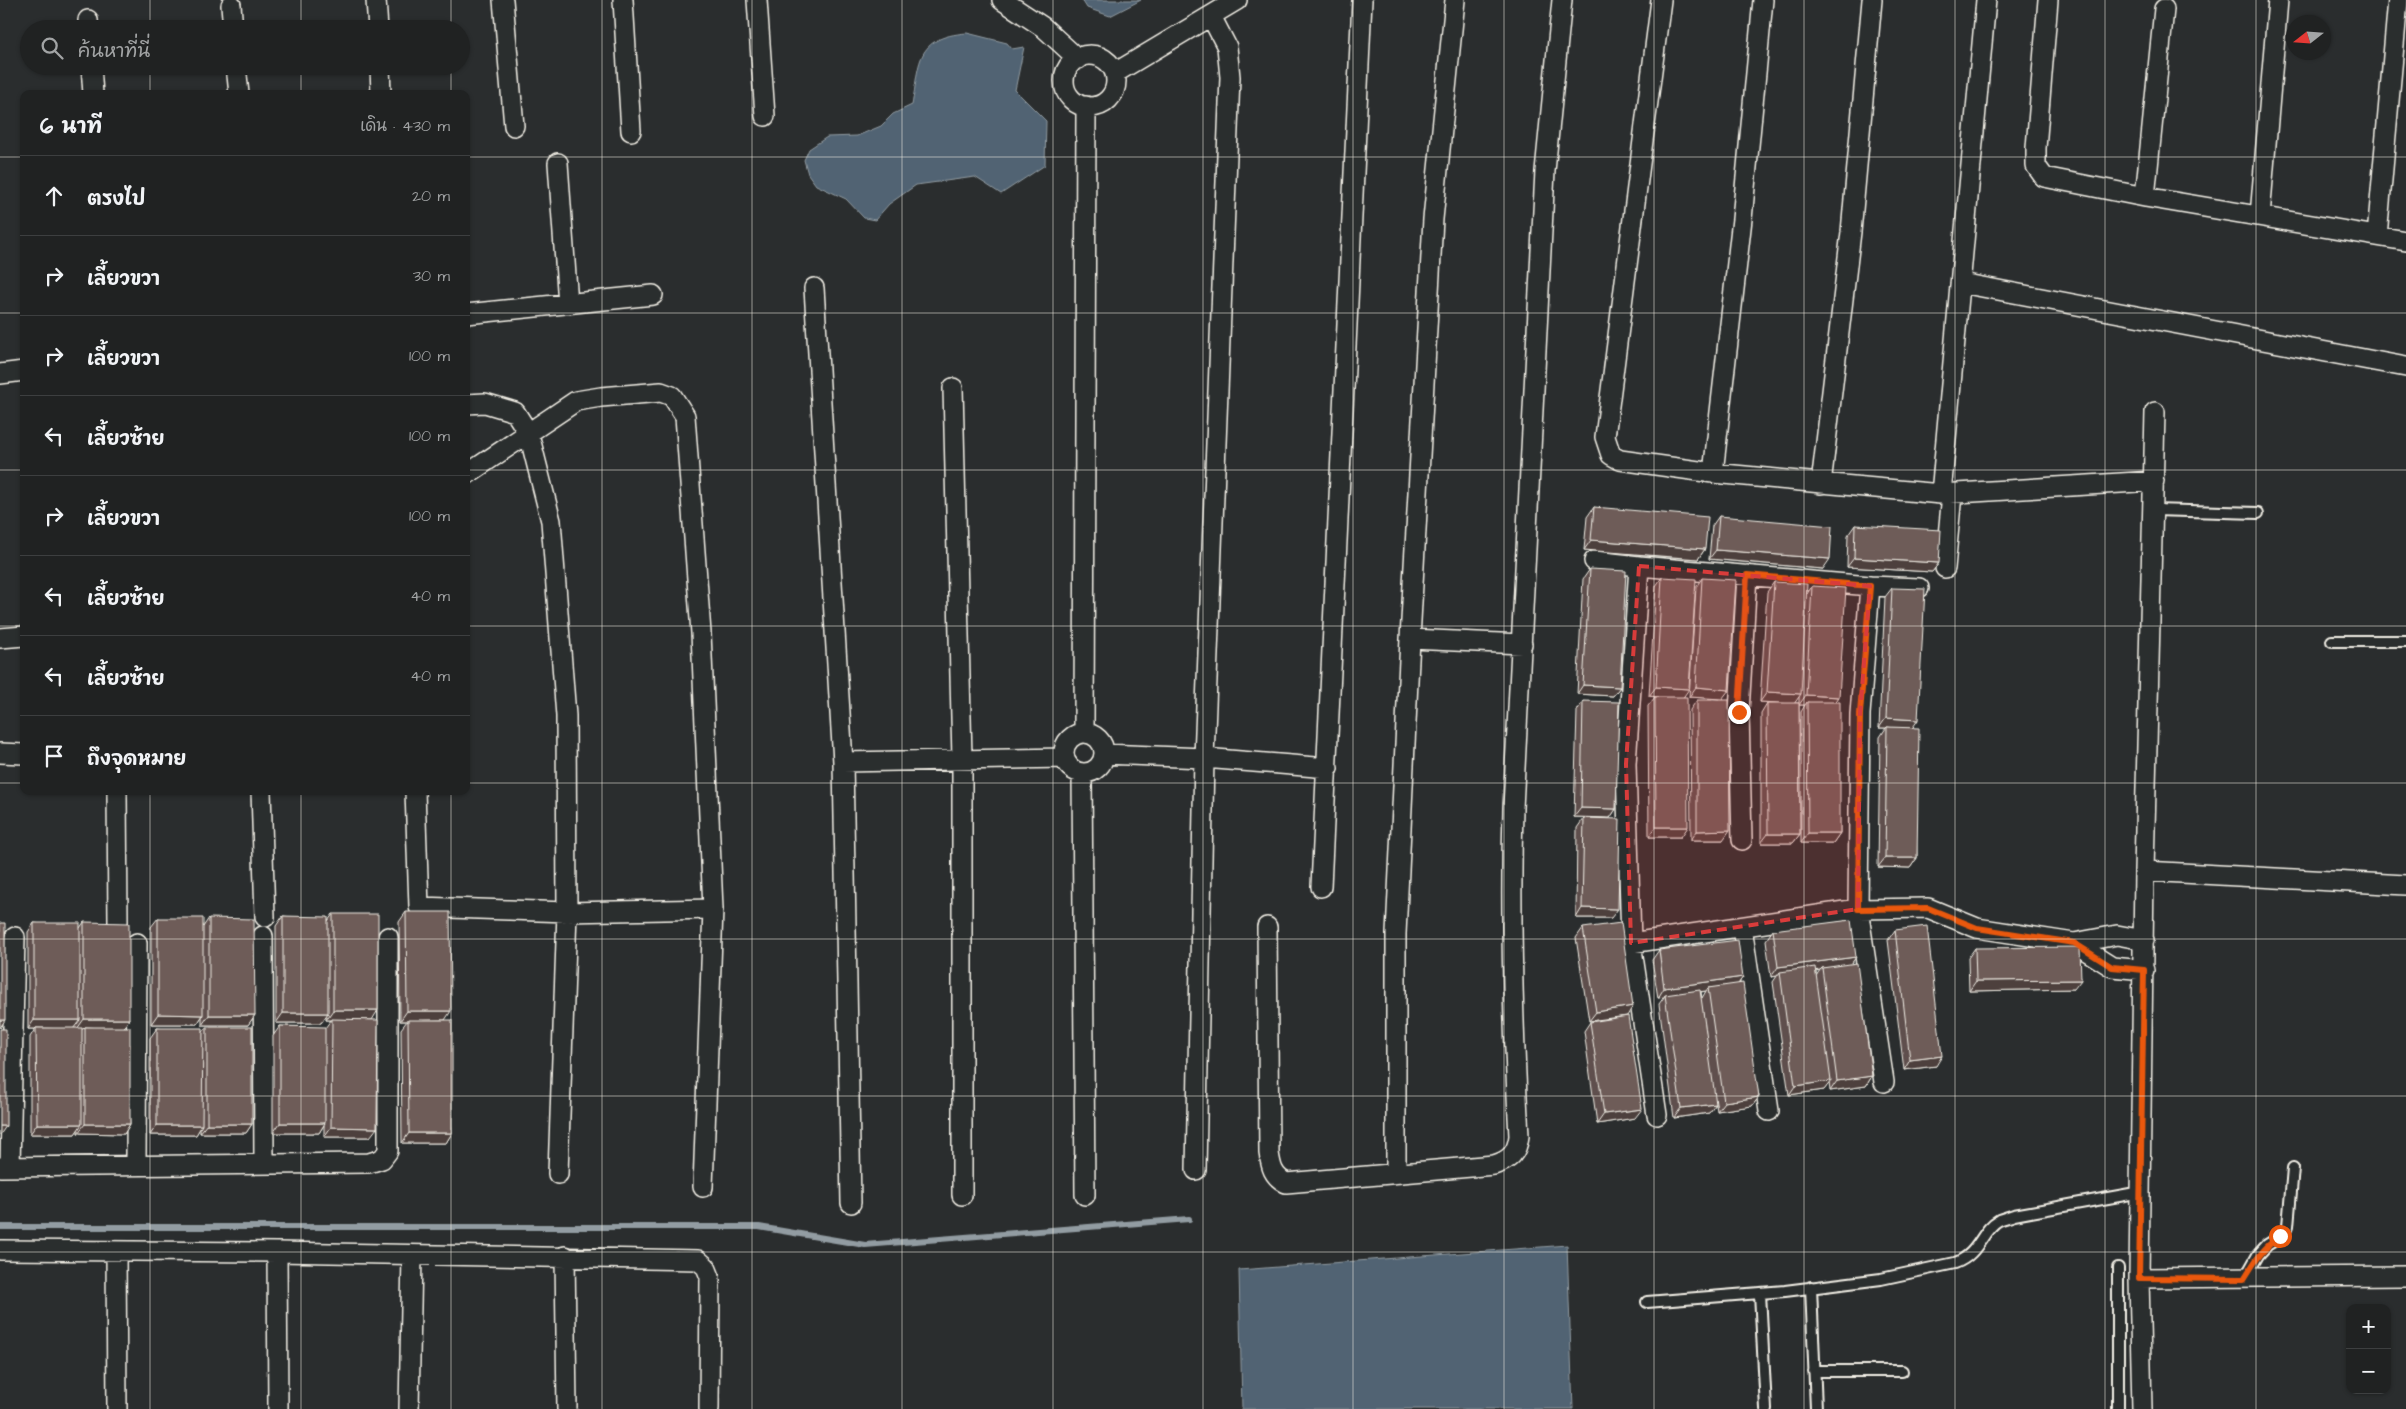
<!DOCTYPE html>
<html lang="th">
<meta charset="utf-8">
<style>
:root{--surface:#202222;--page:#282a2a;--text:#f1f3f6;--muted:#a2a4a5;--line:#3d3f40}
body{margin:0;font-family:"Architects Daughter","Playpen Sans Thai",sans-serif;background:var(--page);color:var(--text)}
.controls{position:absolute;right:15px;bottom:15px;display:grid;overflow:hidden;border-radius:10px;box-shadow:0 1px 4px #0004}
.controls button{width:45px;height:45px;display:grid;place-items:center;padding:0;border:0;border-bottom:1px solid var(--line);background:var(--surface);color:var(--text);font:25px sans-serif}
.compass{position:absolute;left:2286px;top:15px;width:45px;height:45px;border-radius:50%;background:var(--surface);box-shadow:0 1px 4px #0004;rotate:253deg}
.stop{position:absolute;width:15px;height:15px;margin:-11px;border:4px solid #ea580c;border-radius:50%;background:#fff}
.stop.end{background:#ea580c;border-color:#fff;box-shadow:0 1px 5px #0008}
.list{margin:0;padding:0;list-style:none}
h2{display:flex;justify-content:space-between;align-items:center;height:65px;margin:0;padding:0 20px;font-size:21px}
h2 small{font-size:16px;font-weight:400;color:var(--muted)}
.list li{display:grid;grid-template-columns:32px 1fr auto;gap:15px;align-items:center;box-sizing:border-box;height:80px;padding:0 20px;border-top:1px solid var(--line)}
.list b{display:block;font-size:19px;white-space:nowrap}
.list em{font-size:16px;font-style:normal;color:var(--muted)}
.icon{flex:none;width:28px;height:28px;fill:none;stroke:currentColor;stroke-width:2;stroke-linecap:round;stroke-linejoin:round}
.map{position:relative;flex:none;width:2406px;height:1409px;overflow:hidden}
.search{position:absolute;background:var(--surface);box-shadow:0 1px 4px #0004;left:20px;top:20px;width:450px;height:55px;display:flex;align-items:center;gap:12px;box-sizing:border-box;padding:0 18px;border-radius:28px;color:var(--muted);font-size:19px}
.panel{position:absolute;background:var(--surface);box-shadow:0 1px 4px #0004;left:20px;top:90px;width:450px;height:705px;border-radius:10px}
.map>svg:first-child{display:block}
.water{fill:#516373;stroke:#929ca2}
.lines{fill:none;stroke-linecap:round;stroke-linejoin:round}
.stream{stroke:#929ca2;stroke-width:6}
.lane-casing{stroke:#f4f1e8;stroke-width:14}
.street-casing{stroke:#f4f1e8;stroke-width:22}
.lane{stroke:#2a2d2e;stroke-width:10}
.street{stroke:#2a2d2e;stroke-width:19}
.wall{fill:#5f4f4d;stroke:#f4f1e8;fill-rule:evenodd}
.shaded-wall{fill:#4d403e;stroke:#f4f1e8}
.building{fill:#6e5c59;stroke:#f4f1e8}
.route{stroke:#ea580c;stroke-width:6}
.marked{fill:#d93c3b;fill-opacity:0.2;stroke:#d93c3b;stroke-width:4;stroke-dasharray:10 6;stroke-linejoin:round}
.grid{fill:none;stroke:#f4f1e8;stroke-width:1;stroke-opacity:0.55}
</style>
<div class="map">
<svg width="2406" height="1409" viewBox="0 0 2406 1409">
<rect width="100%" height="100%" fill="#2a2d2e"/>
<filter id="ink" filterUnits="userSpaceOnUse"><feTurbulence type="fractalNoise" baseFrequency=".02" numOctaves="2"/><feDisplacementMap in="SourceGraphic" scale="10" xChannelSelector="R" yChannelSelector="G"/><feConvolveMatrix kernelMatrix="1 2 1 2 8 2 1 2 1" color-interpolation-filters="sRGB"/></filter>
<g filter="url(#ink)">
<path class="water" d="M1082,0h59l-31,16 -23,-8z
M967,33l40,10 5,6 12,-2 -9,43 31,31 -1,44 -44,29 -26,-17 -59,8 -27,19 -14,16 -11,-2 -18,-19 -30,-14 -8,-11 -4,-14 5,-11 18,-12 30,-1 24,-10 12,-12 19,-9c8,-41 2,-68 55,-72z
M1567,1245l6,164h-331l-3,-139z"/>
<g class="lines">
<path class="stream" d="M0,1227h759l106,18 324,-26"/>
<defs>
<path id="lane" d="M2154,510l104,3
M2332,641h74
M2118,1268v141
M2245,1278l13,-23 9,-10 13,-8 8,-11 5,-58
M1811,1287l5,122
M1760,1293l6,116
M1647,1302l138,-11 96,-12 74,-16c25,-9 26,-33 44,-43 5,-2 10,-3 15,-5l127,-23
M1814,1371h88"/>
<path id="street" d="M376,0l2,29
M503,0l11,126
M623,0l8,131
M757,0l8,116
M1002,0l41,27 35,32
M1661,0l-56,437 6,18 9,5 93,13 228,21 213,-13
M2048,0l-12,148v18l8,11 101,20 261,44
M231,5l2,24
M88,20l1,9
M1064 81a26 26 0 1 1 52 0a26 26 0 1 1-52 0Z
M91,66l2,28
M236,66l3,28
M380,66l1,28
M1115,73l122,-73
M558,163l10,141
M2145,197l19,-188
M2260,216l18,-216
M2377,236l21,-236
M1961,283l445,84
M814,288l29,474 8,441
M466,314l187,-19
M0,374l24,-3
M953,388l9,370v437
M466,404l19,-1 30,9 14,22 22,87 15,195 1,196 -9,262
M1713,473l29,-254 21,-219
M466,475l110,-74 25,-4 60,-5 11,4 13,20 16,217 12,276 -10,278
M1821,484l30,-252 21,-232
M1941,494l45,-494
M1594,561l45,5
M1945,568l7,-74
M1870,586l49,2
M0,638l24,-2
M1410,639l112,5
M1084,733l2,-627
M1064 753a20 20 0 1 1 40 0a20 20 0 1 1-40 0Z
M0,753l24,1
M1104,754l100,4 124,10
M843,762l221,-4
M1082,774l3,421
M117,791l1,132
M261,791l4,126
M415,791l4,116 148,5 146,-3
M1742,840l-3,-128 8,-137
M2144,871l262,14
M1321,887l41,-887
M1267,927l2,226c2,14 4,23 17,30l208,-18c16,-5 23,-12 25,-29 -6,-110 -9,-218 -6,-328l32,-637 17,-171
M1742,927l27,184
M263,936l1,228
M2144,940l-27,-5 -43,8 38,24 32,3
M1631,943l26,172
M1884,1082l-26,-173 2,-195 10,-128 -231,-20 -13,198 5,179 227,-34 70,-1 49,20 97,15
M136,1165l1,-222
M10,1166l5,-229
M0,1167l369,-4 13,-4 6,-8v-214
M1196,1170l8,-412 26,-681 -3,-30 -16,-31
M1396,1173v-239l14,-295 23,-420 22,-219
M0,1250l277,2 421,8 8,7 4,10 -1,132
M116,1251l1,158
M277,1252l1,157
M565,1256l2,153
M2139,1278l267,-2
M409,1409l3,-153
M2142,1409l-3,-131 5,-407 11,-459"/>
</defs>
<use href="#lane" class="lane-casing"/>
<use href="#street" class="street-casing"/>
<use href="#lane" class="lane"/>
<use href="#street" class="street"/>
</g>
<path class="wall" d="M1594,507l111,42 -7,10 -114,-9 3,-33z
M1719,516l104,53 -114,-10 3,-33z
M1855,525l84,38 -7,9 -85,-5 1,-32z
M1590,569l30,118 -7,9 -36,-2 6,-115z
M1662,577l22,120 -3,140h-32l-1,-131 7,-9 -6,-1 7,-110z
M1702,578l20,121 -33,-2 7,-110z
M1774,582l33,12 5,-8 24,116 4,131 -7,10h-32v-131l4,-7h-6l1,129 -7,9h-32v-130l6,-10h18l-25,-1 7,-110zM1799,696v7h-5z
M1892,588l21,140 4,130 -7,10 -32,-1 2,-130 6,-9h-7l6,-131z
M1697,700l26,140h-32l-1,-130z
M1583,701l33,108 -6,9 -36,-1 3,-106z
M1584,818l27,100h-35l1,-90z
M406,912l39,108 7,113 -6,10h-44l-1,-114 6,-8h-7l-1,-99z
M333,914l39,106 -2,117h-46v-12l-5,8h-46v-97l7,-10 45,2 6,-8h-5v-4l-5,7h-45v-97l7,-10 45,5z
M158,918l45,9 6,-9 46,97 -7,10h-46v-9l-5,8h-46v-97z
M84,922l45,97 -5,8 6,97 -6,10 -46,-1v-4l-3,5h-45v-97l5,-8h-7v-97l6,-9 46,5z
M1583,928l44,88 -38,5 -13,-83z
M1773,930l83,27 -5,7 21,112 -6,10 -36,5 -1,-8 -5,7 -35,5 -16,-113 4,-6 -6,1 -5,-37zM1820,970l-4,6v-5z
M1895,930l41,136 -32,4 -16,-130z
M1975,948l99,41 -105,2 -1,-33z
M1659,950l84,27 -5,7 21,113 -7,9 -35,5 -1,-7 -7,9 -35,5 -15,-114 5,-7 -6,1 -6,-38zM1706,991l-4,7 -1,-6z
M1590,1022l45,96 -38,6 -13,-93z
M207,1027l45,97 -6,9h-46v-5l-4,7h-46v-97l7,-10 45,5z"/>
<path class="shaded-wall" d="M1591,540l114,9 -7,10 -114,-9z
M1716,550l114,9 -7,10 -114,-10z
M1854,558l85,5 -7,9 -85,-5z
M1583,685l37,2 -7,9 -36,-2z
M1656,687l33,2 -7,10 -33,-3z
M1696,687l33,3 -7,9 -33,-2z
M1767,692l34,2 -7,10 -34,-2z
M1806,695l33,2 -7,10 -25,-5 -2,3h-6z
M1886,718l32,2 -7,10 -24,-3 -1,1h-7z
M1581,808l35,1 -6,9 -36,-1z
M1656,827h32l-7,10h-32z
M1730,830l-7,10h-32l6,-9z
M1808,833h32l-7,10h-32z
M1768,834h32l-7,9h-32z
M1885,858h32l-7,10 -32,-1z
M1582,908l36,1 -7,9h-35z
M1856,957l-7,10 -27,1 -2,2 -39,6 -1,-4 -3,4 -6,1 7,-10z
M1743,977l-7,10 -28,1 -2,3 -40,5 -1,-1 -1,2 -6,1 6,-10z
M2081,980l-7,9 -105,2 7,-10z
M1633,1006l-6,10 -38,5 7,-9z
M333,1010h45l-6,10h-46z
M407,1011h44l-6,9 -45,1z
M283,1013h45l-7,10h-45z
M158,1014l45,1 -6,9h-46z
M209,1015h46l-7,10h-46z
M84,1019h45l-6,10 -38,-2 -2,2h-6z
M0,1020h5l-5,8z
M34,1020h46l-7,9 -37,-1 -1,1h-7z
M1942,1056l-6,10 -32,4 6,-10z
M1872,1076l-6,10 -36,5 7,-10z
M1831,1081l-7,9 -35,5 6,-9z
M1759,1097l-7,9 -35,5 7,-9z
M1716,1104l-7,9 -35,5 7,-10z
M1642,1109l-7,9 -38,6 7,-10z
M280,1123h45l-6,10h-46z
M37,1124h45l-7,10h-45z
M85,1124h45l-6,10 -46,-1z
M207,1124h45l-6,9h-46z
M157,1125h45l-6,10h-46z
M0,1126h6l-6,9z
M331,1127l46,1 -7,9h-46z
M409,1133h43l-6,10h-44z"/>
<path class="building" d="M1594,507l114,10 -3,32 -114,-9z
M1719,516l113,10 -2,33 -114,-9z
M1855,525l86,5 -2,33 -85,-5z
M1590,569l36,2 -6,116 -37,-2z
M1662,577l34,2 -7,110 -33,-2z
M1702,578l34,2 -7,110 -33,-3z
M1774,582l33,2 -6,110 -34,-2z
M1812,586l34,2 -7,109 -33,-2z
M1892,588l33,1 -7,131 -32,-2z
M1655,697h32l1,130h-32z
M1697,700h32l1,130 -33,1z
M1583,701l36,1 -3,107 -35,-1z
M1807,702h33v131h-32z
M1767,703h32l1,131h-32z
M1887,727l32,1 -2,130h-32z
M1584,818l36,1 -2,90 -36,-1z
M406,912h44l1,99h-44z
M333,914h45v96h-45z
M283,916l45,1v96h-45z
M158,918h45v97l-45,-1z
M209,918l45,1 1,96h-46z
M1851,920l5,37 -78,10 -5,-37z
M84,922l45,1v96h-45z
M0,923h5v97h-5z
M34,923h46v97h-46z
M1621,923l12,83 -37,6 -13,-84z
M1927,926l15,130 -32,4 -15,-130z
M1738,940l5,37 -79,11 -5,-38z
M2080,947l1,33 -105,1 -1,-33z
M1857,963l15,113 -35,5 -15,-113z
M1815,967l16,114 -36,5 -15,-114z
M1743,983l16,114 -35,5 -16,-114z
M1700,990l16,114 -35,4 -16,-113z
M1628,1016l14,93 -38,5 -14,-92z
M332,1019l46,1 -1,108 -46,-1z
M408,1020h44v113h-43z
M280,1026l45,1v96h-45z
M85,1027h45v97h-45z
M207,1027h45v97h-45z
M36,1028h46v96h-45z
M157,1028h46l-1,97h-45z
M0,1029h6v97h-6z"/>
</g>
<g class="lines" filter="url(#ink)">
<path class="route" d="M1739,712l8,-137 123,11 -10,128 -2,195 70,-1 49,20 97,15 38,24 32,3 -5,308 105,1c11,-18 19,-31 36,-43"/>
</g>
<path class="marked" d="M1639,566l231,20 -10,128 -2,195 -227,34 -5,-179z"/>
<path class="grid" d="M150,0v29M301,0v29M451,0v29M602,0v1409M752,0v1409M902,0v1409M1053,0v1409M1203,0v1409M1353,0v1409M1504,0v1409M1654,0v1409M1804,0v1409M1955,0v1409M2105,0v1409M2256,0v1409M150,66v28M301,66v28M451,66v28M0,157h24M466,157h1940M0,313h24M466,313h1940M0,470h24M466,470h1940M0,626h24M466,626h1940M0,783h24M466,783h1940M150,791v618M301,791v618M451,791v618M0,939h2406M0,1096h2406M0,1252h2406"/>
</svg>
<div class="controls">
<button>+</button>
<button>−</button>
</div>
<svg class="compass" viewBox="-18 -18 36 36"><path d="M0-13l5 13h-10z" fill="#e53935"/><path d="M0 13l5-13h-10z" fill="#a2a4a5"/></svg>
<div class="stop" style="left:2280px;top:1236px"></div>
<div class="stop end" style="left:1739px;top:712px"></div>
<div class="search"><svg class="icon" aria-label="search" viewBox="0 0 24 24"><circle cx="10" cy="10" r="6"/><path d="M15 15l6 6"/></svg>ค้นหาที่นี่</div>
<section class="panel">
<h2>6 นาที<small>เดิน · 430 m</small></h2>
<ul class="list">
<li><svg class="icon" aria-label="ahead" viewBox="0 0 24 24"><path d="M12 20V5M6 11l6-6 6 6"/></svg><div><b>ตรงไป</b></div><em>20 m</em></li>
<li><svg class="icon" aria-label="right" viewBox="0 0 24 24"><path d="M7 20v-9h11M14 6l5 5-5 5"/></svg><div><b>เลี้ยวขวา</b></div><em>30 m</em></li>
<li><svg class="icon" aria-label="right" viewBox="0 0 24 24"><path d="M7 20v-9h11M14 6l5 5-5 5"/></svg><div><b>เลี้ยวขวา</b></div><em>100 m</em></li>
<li><svg class="icon" aria-label="left" viewBox="0 0 24 24"><path d="M17 20v-9H6M10 6l-5 5 5 5"/></svg><div><b>เลี้ยวซ้าย</b></div><em>100 m</em></li>
<li><svg class="icon" aria-label="right" viewBox="0 0 24 24"><path d="M7 20v-9h11M14 6l5 5-5 5"/></svg><div><b>เลี้ยวขวา</b></div><em>100 m</em></li>
<li><svg class="icon" aria-label="left" viewBox="0 0 24 24"><path d="M17 20v-9H6M10 6l-5 5 5 5"/></svg><div><b>เลี้ยวซ้าย</b></div><em>40 m</em></li>
<li><svg class="icon" aria-label="left" viewBox="0 0 24 24"><path d="M17 20v-9H6M10 6l-5 5 5 5"/></svg><div><b>เลี้ยวซ้าย</b></div><em>40 m</em></li>
<li><svg class="icon" aria-label="arrive" viewBox="0 0 24 24"><path d="M6 21V4h12l-3 4 3 4H6"/></svg><div><b>ถึงจุดหมาย</b></div></li>
</ul>
</section>
</div>
